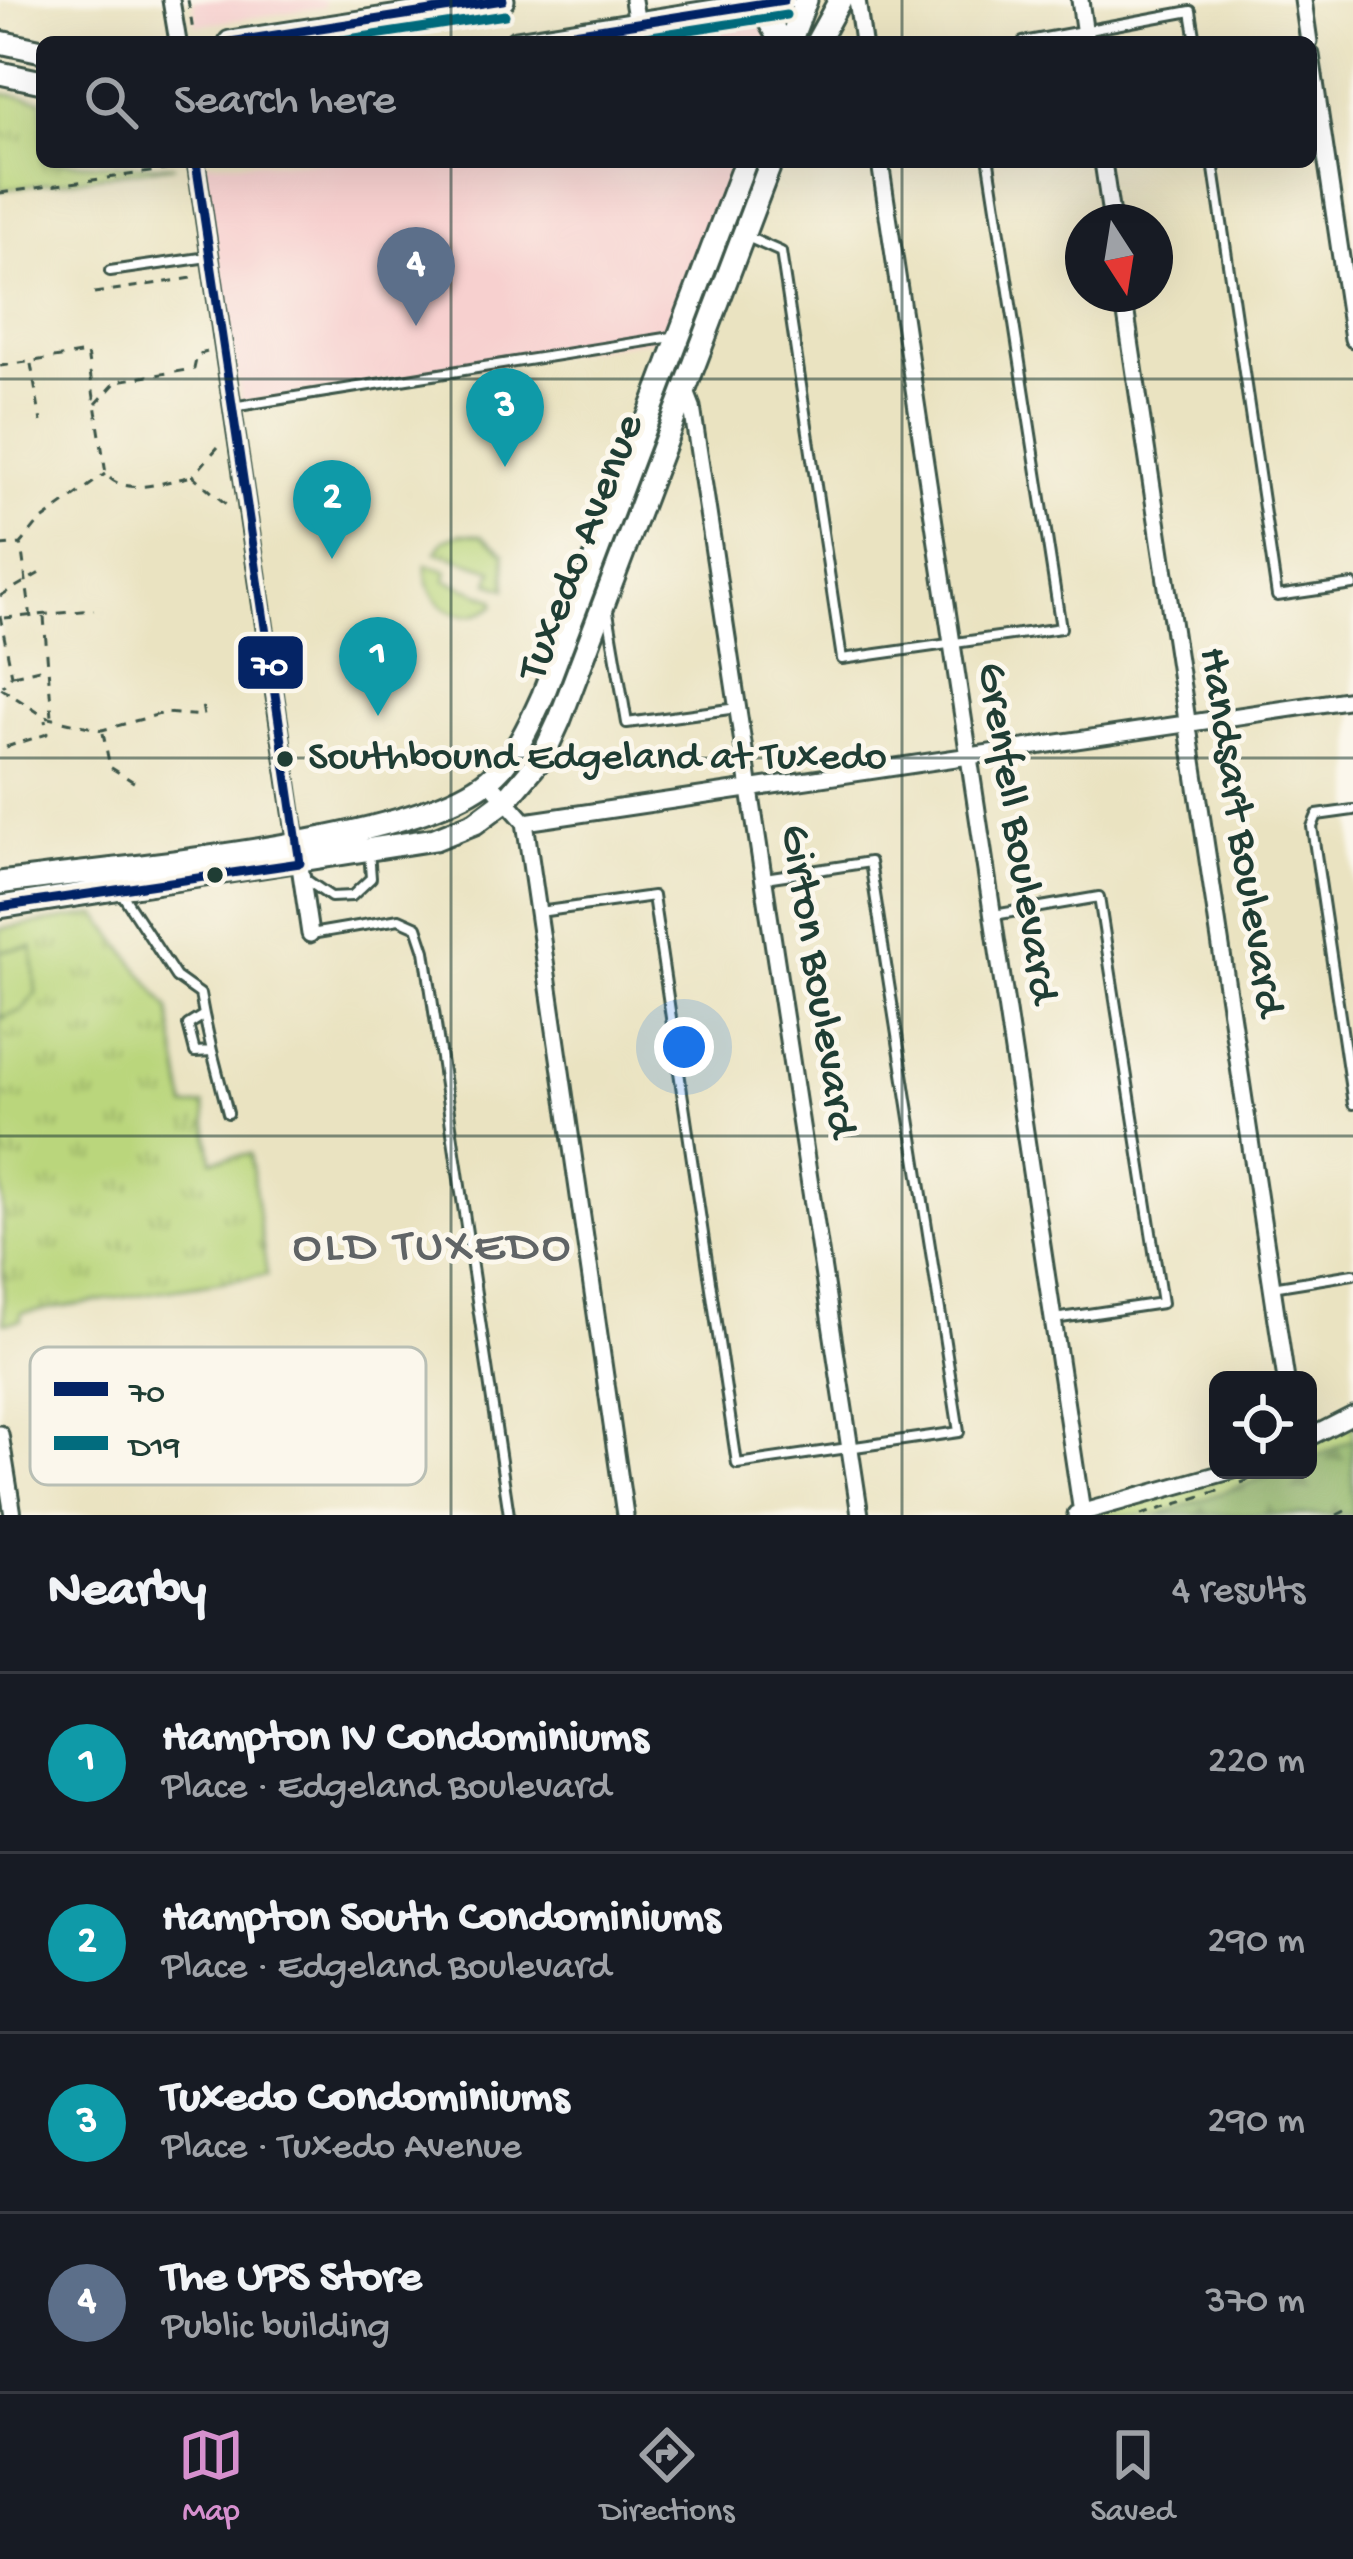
<!DOCTYPE html>
<meta charset="utf-8">
<style>
:root{--surface:#171b24;--page:#20242c;--text:#f1f3f6;--muted:#9ea1a6;--line:#363941;--accent:#d690ce}
body{margin:0;font-family:"Gochi Hand",sans-serif;background:var(--page);color:var(--text)}
.controls{position:absolute;right:36px;bottom:36px;display:grid;overflow:hidden;border-radius:18px;box-shadow:0 12px 48px #0002}
.controls button{width:108px;height:108px;display:grid;place-items:center;padding:0;border:0;border-bottom:3px solid var(--line);background:var(--surface);color:var(--text);font:60px sans-serif}
.compass{position:absolute;left:1065px;top:204px;width:108px;height:108px;border-radius:50%;background:var(--surface);box-shadow:0 12px 48px #0002;rotate:168deg}
.you{position:absolute;left:684px;top:1047px;width:42px;height:42px;margin:-30px;border:9px solid #fff;border-radius:50%;background:#1a73e8;box-shadow:0 0 0 18px #1a73e833}
.badge{display:grid;place-items:center;width:78px;height:78px;border-radius:50%;background:var(--accent);color:#fff;font-size:39px;font-weight:700}
.pin{position:absolute;translate:-50% -99px;filter:drop-shadow(0 3px 6px #0008)}
.pin::after{content:'';position:absolute;top:63px;width:42px;height:36px;background:inherit;clip-path:polygon(0 0,100% 0,50% 100%)}
.list{margin:0;padding:0;list-style:none}
h2{display:flex;justify-content:space-between;align-items:center;height:156px;margin:0;padding:0 48px;font-size:51px}
h2 small{font-size:39px;font-weight:400;color:var(--muted)}
.list li{display:grid;grid-template-columns:78px 1fr auto;gap:36px;align-items:center;box-sizing:border-box;height:180px;padding:0 48px;border-top:3px solid var(--line)}
.list b{display:block;font-size:45px;white-space:nowrap}
.list p{margin:0;font-size:39px;white-space:nowrap;color:var(--muted)}
.list em{font-size:39px;font-style:normal;color:var(--muted)}
.icon{flex:none;width:66px;height:66px;fill:none;stroke:currentColor;stroke-width:2;stroke-linecap:round;stroke-linejoin:round}
.map{position:relative;flex:none;width:1353px;height:1515px;overflow:hidden}
.search{position:absolute;background:var(--surface);box-shadow:0 12px 48px #0002;left:36px;right:36px;top:36px;height:132px;display:flex;align-items:center;gap:30px;box-sizing:border-box;padding:0 42px;border-radius:18px;color:var(--muted);font-size:45px}
.sheet{height:876px;background:var(--surface)}
nav{display:flex;justify-content:space-around;align-items:center;box-sizing:border-box;height:168px;border-top:3px solid var(--line);background:var(--surface);font-size:33px;color:var(--muted)}
nav a{display:grid;justify-items:center;gap:6px}
nav .on{color:var(--accent)}
.map>svg:first-child{display:block}
.built{fill:#f7d0cf}
.grass{fill:url(#grass-tufts);stroke:#6c8a58;stroke-width:3}
.forest{fill:url(#forest-firs);stroke:#597a50;stroke-width:3}
.garden{fill:#bad67b;stroke:#6c8a58;stroke-width:3}
.lines{fill:none;stroke-linecap:round;stroke-linejoin:round}
.service-casing{stroke:#3d5649;stroke-width:14}
.minor-casing{stroke:#3d5649;stroke-width:21}
.secondary-casing{stroke:#3d5649;stroke-width:27}
.path{stroke:#3d5649;stroke-width:3;stroke-dasharray:9 9;stroke-linecap:butt}
.service{stroke:#fff;stroke-width:8}
.minor{stroke:#fff;stroke-width:15}
.secondary{stroke:#fff;stroke-width:21}
.bus-1-casing{stroke:#fbf7ec;stroke-width:18}
.bus-2-casing{stroke:#fbf7ec;stroke-width:18}
.bus-1{stroke:#052465;stroke-width:9}
.bus-2{stroke:#026c7e;stroke-width:9}
.grid{fill:none;stroke:#1f3d34;stroke-width:3;stroke-opacity:0.55}
.bus-dot{fill:#1f3d34;stroke:#fbf7ec;stroke-width:4.5}
.labels{text-anchor:middle;dominant-baseline:central;stroke-width:10;stroke-linejoin:round;paint-order:stroke}
.bus-label{font-size:42px;fill:#1f3d34;stroke:#fbf7ec;text-anchor:start}
.street-label{font-size:45px;fill:#1f3d34;stroke:#fbf7ec}
.neighbourhood-label{font-size:48px;letter-spacing:3px;fill:#606466;stroke:#fbf7ec}
.key{fill:#fbf7ec;stroke:#b9bfb5;stroke-width:3}
.key-label{font-size:33px;fill:#1f3d34}
.line-badge{stroke:#fbf7ec;stroke-width:4.5}
.badge-label{font-size:33px;text-anchor:middle;font-weight:bold;fill:#fff}
</style>
<div class="map">
<svg width="1353" height="1515" viewBox="0 0 1353 1515">
<defs>
<pattern id="grass-tufts" width="24" height="20" patternUnits="userSpaceOnUse" patternTransform="scale(3)"><rect width="24" height="20" fill="#bad67b"/><path d="M3 7l-1-3M5 7V3M7 7l1-3M15 17l-1-3M17 17v-4M19 17l1-3" fill="none" stroke="#97af66"/></pattern>
<pattern id="forest-firs" width="22" height="20" patternUnits="userSpaceOnUse" patternTransform="scale(3)"><rect width="22" height="20" fill="#93b76b"/><path d="M5 1l3.5 6h-7zM16 11l3.5 6h-7z" fill="#779659"/></pattern>
</defs>
<rect width="100%" height="100%" fill="#fbf7ec"/>
<filter id="ink" filterUnits="userSpaceOnUse"><feTurbulence type="fractalNoise" baseFrequency=".00833" numOctaves="2"/><feDisplacementMap in="SourceGraphic" scale="24" xChannelSelector="R" yChannelSelector="G"/><feConvolveMatrix kernelMatrix="1 2 1 2 8 2 1 2 1" color-interpolation-filters="sRGB"/></filter>
<filter id="wash" filterUnits="userSpaceOnUse"><feTurbulence type="fractalNoise" baseFrequency=".004" numOctaves="4" result="noise"/><feDisplacementMap in="SourceGraphic" scale="48" xChannelSelector="R" yChannelSelector="G"/><feGaussianBlur stdDeviation="2.7" result="paint"/><feColorMatrix in="noise" values="0 0 0 0 0 0 0 0 0 0 0 0 0 0 0 0 0 1.4 0 .05"/><feComposite in="paint" operator="in"/></filter>
<g filter="url(#wash)">
<rect width="100%" height="100%" fill="#eae3c1"/>
<path class="built" d="M193,0h131l1,7 -129,19z
M739,15l21,6 16,21h-212z
M202,162h543l-65,173 -439,69z"/>
<path class="grass" d="M0,93l42,7v62l133,4 -175,24z
M460,534l21,1 23,18 2,36 -17,-6 4,-13 -57,-18 8,-12z
M426,564l21,7 -2,9 49,19 1,6c-34,25 -71,0 -69,-41z
M97,914l72,95 17,98 18,-2 8,55 38,-6 17,121 -246,38v7l-17,3 -4,-306 5,1 27,-71 -32,4v-22z
M1353,1415v100h-280l161,-45h74v-32z"/>
<path class="forest" d="M1353,1439v76h-195l128,-45h22v-9z"/>
<path class="garden" d="M32,947l4,46 -14,18 -22,6v-66z"/>
</g>
<g filter="url(#ink)">
<g class="lines">
<defs>
<path id="service" d="M1023,42l168,-31 5,31
M1213,162l64,434 76,-11
M745,236l36,16 61,407 219,-31 -72,-466
M110,271l98,-14
M232,407l440,-70
M608,612l19,111 110,-15
M1353,810l-36,5 -5,12 41,277
M302,877l29,20 21,-1 19,-18 -2,-27
M122,894l54,83 24,17 4,21 -16,10 7,27 17,-1 16,62
M539,912l114,-16 84,568 222,-32 -89,-570 -105,16
M994,915l105,-18 63,406 -108,16
M311,934l88,-15 18,8 8,24 84,564
M204,1015l8,36
M1272,1287l81,-13"/>
<path id="minor" d="M171,0l7,42
M633,0l4,24
M857,0l6,42
M1080,0l6,42
M1303,0l6,42
M1311,55l42,284
M196,162l114,772
M880,162l202,1351
M1103,162l9,60
M1123,294l163,1086
M685,389l7,18 168,1108
M488,780l37,42 100,693
M525,822l828,-123
M0,1434l13,81
M1308,1438l45,-23
M1076,1514l158,-44"/>
<path id="secondary" d="M749,6l19,13 13,23
M0,42l42,9
M230,42l273,-42
M516,42l268,-42
M790,42l16,-42
M817,42l23,-42
M0,73l42,9
M0,883c113,-16 410,-38 489,-104 26,-21 41,-55 54,-84l202,-533
M0,907l435,-68 40,-16 31,-23 37,-44 17,-37 211,-557"/>
</defs>
<use href="#service" class="service-casing"/>
<use href="#minor" class="minor-casing"/>
<use href="#secondary" class="secondary-casing"/>
<path class="path" d="M188,0l5,31
M689,35l15,7
M0,193l178,-25
M94,293l105,-16
M31,364l10,58
M0,366l87,-13 19,121c19,24 60,7 87,2
M96,404l21,-23 77,-12 3,-14 10,-3
M218,447l-25,29 34,29
M0,546l21,-2
M0,596l40,-23
M0,616l12,59 -9,11
M44,617l8,100
M4,618l90,-8
M31,618l-10,-74 17,-21 67,-49
M13,675l31,-7
M1,688l44,29 57,13 62,-17 40,3 -2,-11
M103,733l7,34 30,19
M6,747l41,-13 -2,-14
M1241,1483l32,-13
M1141,1515l80,-25
M1337,1515l16,-8"/>
<use href="#service" class="service"/>
<use href="#minor" class="minor"/>
<use href="#secondary" class="secondary"/>
<defs>
<path id="bus-1" d="M230,42l273,-42
M516,42l268,-42
M0,907l300,-44 -104,-701"/>
<path id="bus-2" d="M329,42l176,-27
M613,42l173,-27"/>
</defs>
<use href="#bus-1" class="bus-1-casing"/>
<use href="#bus-2" class="bus-2-casing"/>
<use href="#bus-1" class="bus-1"/>
<use href="#bus-2" class="bus-2"/>
</g>
</g>
<path class="grid" d="M451,0v42M902,0v42M451,162v1353M902,162v1353M0,379h1353M0,758h1353M0,1136h1353"/>
<g class="bus-dot">
<circle cx="285" cy="759" r="10"/>
<circle cx="215" cy="875" r="10"/>
</g>
<g class="labels">
<g class="bus-label">
<text x="308" y="759">Southbound Edgeland at Tuxedo</text>
</g>
<g class="street-label">
<text transform="translate(583 548) rotate(-69)">Tuxedo Avenue</text>
<text transform="translate(1239 832) rotate(81)">Handsart Boulevard</text>
<text transform="translate(1015 833) rotate(81)">Grenfell Boulevard</text>
<text transform="translate(816 981) rotate(81)">Girton Boulevard</text>
</g>
<g class="neighbourhood-label">
<text x="433" y="1249">OLD TUXEDO</text>
</g>
</g>
<rect x="30" y="1347" width="396" height="138" rx="18" class="key"/>
<rect x="54" y="1382" width="54" height="14" fill="#052465"/>
<rect x="54" y="1436" width="54" height="14" fill="#026c7e"/>
<g class="key-label">
<text x="129" y="1401">70</text>
<text x="129" y="1455">D19</text>
</g>
<rect class="line-badge" x="236" y="634" width="69" height="57" rx="12" fill="#052465"/>
<g class="badge-label">
<text x="270" y="674">70</text>
</g>
</svg>
<div class="controls">
<button><svg class="icon" aria-label="locate" viewBox="0 0 24 24"><circle cx="12" cy="12" r="6"/><path d="M12 2v4M12 18v4M2 12h4M18 12h4"/></svg></button>
</div>
<svg class="compass" viewBox="-18 -18 36 36"><path d="M0-13l5 13h-10z" fill="#e53935"/><path d="M0 13l5-13h-10z" fill="#9ea1a6"/></svg>
<div class="you"></div>
<div class="pin badge" style="left:378px;top:716px;background:#0f9aa8">1</div>
<div class="pin badge" style="left:332px;top:559px;background:#0f9aa8">2</div>
<div class="pin badge" style="left:505px;top:467px;background:#0f9aa8">3</div>
<div class="pin badge" style="left:416px;top:326px;background:#5c6f8a">4</div>
<div class="search"><svg class="icon" aria-label="search" viewBox="0 0 24 24"><circle cx="10" cy="10" r="6"/><path d="M15 15l6 6"/></svg>Search here</div>
</div>
<section class="sheet">
<h2>Nearby<small>4 results</small></h2>
<ul class="list">
<li><span class="badge" style="background:#0f9aa8">1</span><div><b>Hampton IV Condominiums</b><p>Place · Edgeland Boulevard</p></div><em>220 m</em></li>
<li><span class="badge" style="background:#0f9aa8">2</span><div><b>Hampton South Condominiums</b><p>Place · Edgeland Boulevard</p></div><em>290 m</em></li>
<li><span class="badge" style="background:#0f9aa8">3</span><div><b>Tuxedo Condominiums</b><p>Place · Tuxedo Avenue</p></div><em>290 m</em></li>
<li><span class="badge" style="background:#5c6f8a">4</span><div><b>The UPS Store</b><p>Public building</p></div><em>370 m</em></li>
</ul>
</section>
<nav>
<a class="on"><svg class="icon" aria-label="map" viewBox="0 0 24 24"><path d="M3 6l6-2 6 2 6-2v14l-6 2-6-2-6 2zM9 4v14M15 6v14"/></svg>Map</a>
<a><svg class="icon" aria-label="directions" viewBox="0 0 24 24"><path d="M12 3l9 9-9 9-9-9zM9 14v-3h6M13 9l2 2-2 2"/></svg>Directions</a>
<a><svg class="icon" aria-label="saved" viewBox="0 0 24 24"><path d="M7 4h10v16l-5-4-5 4z"/></svg>Saved</a>
</nav>
